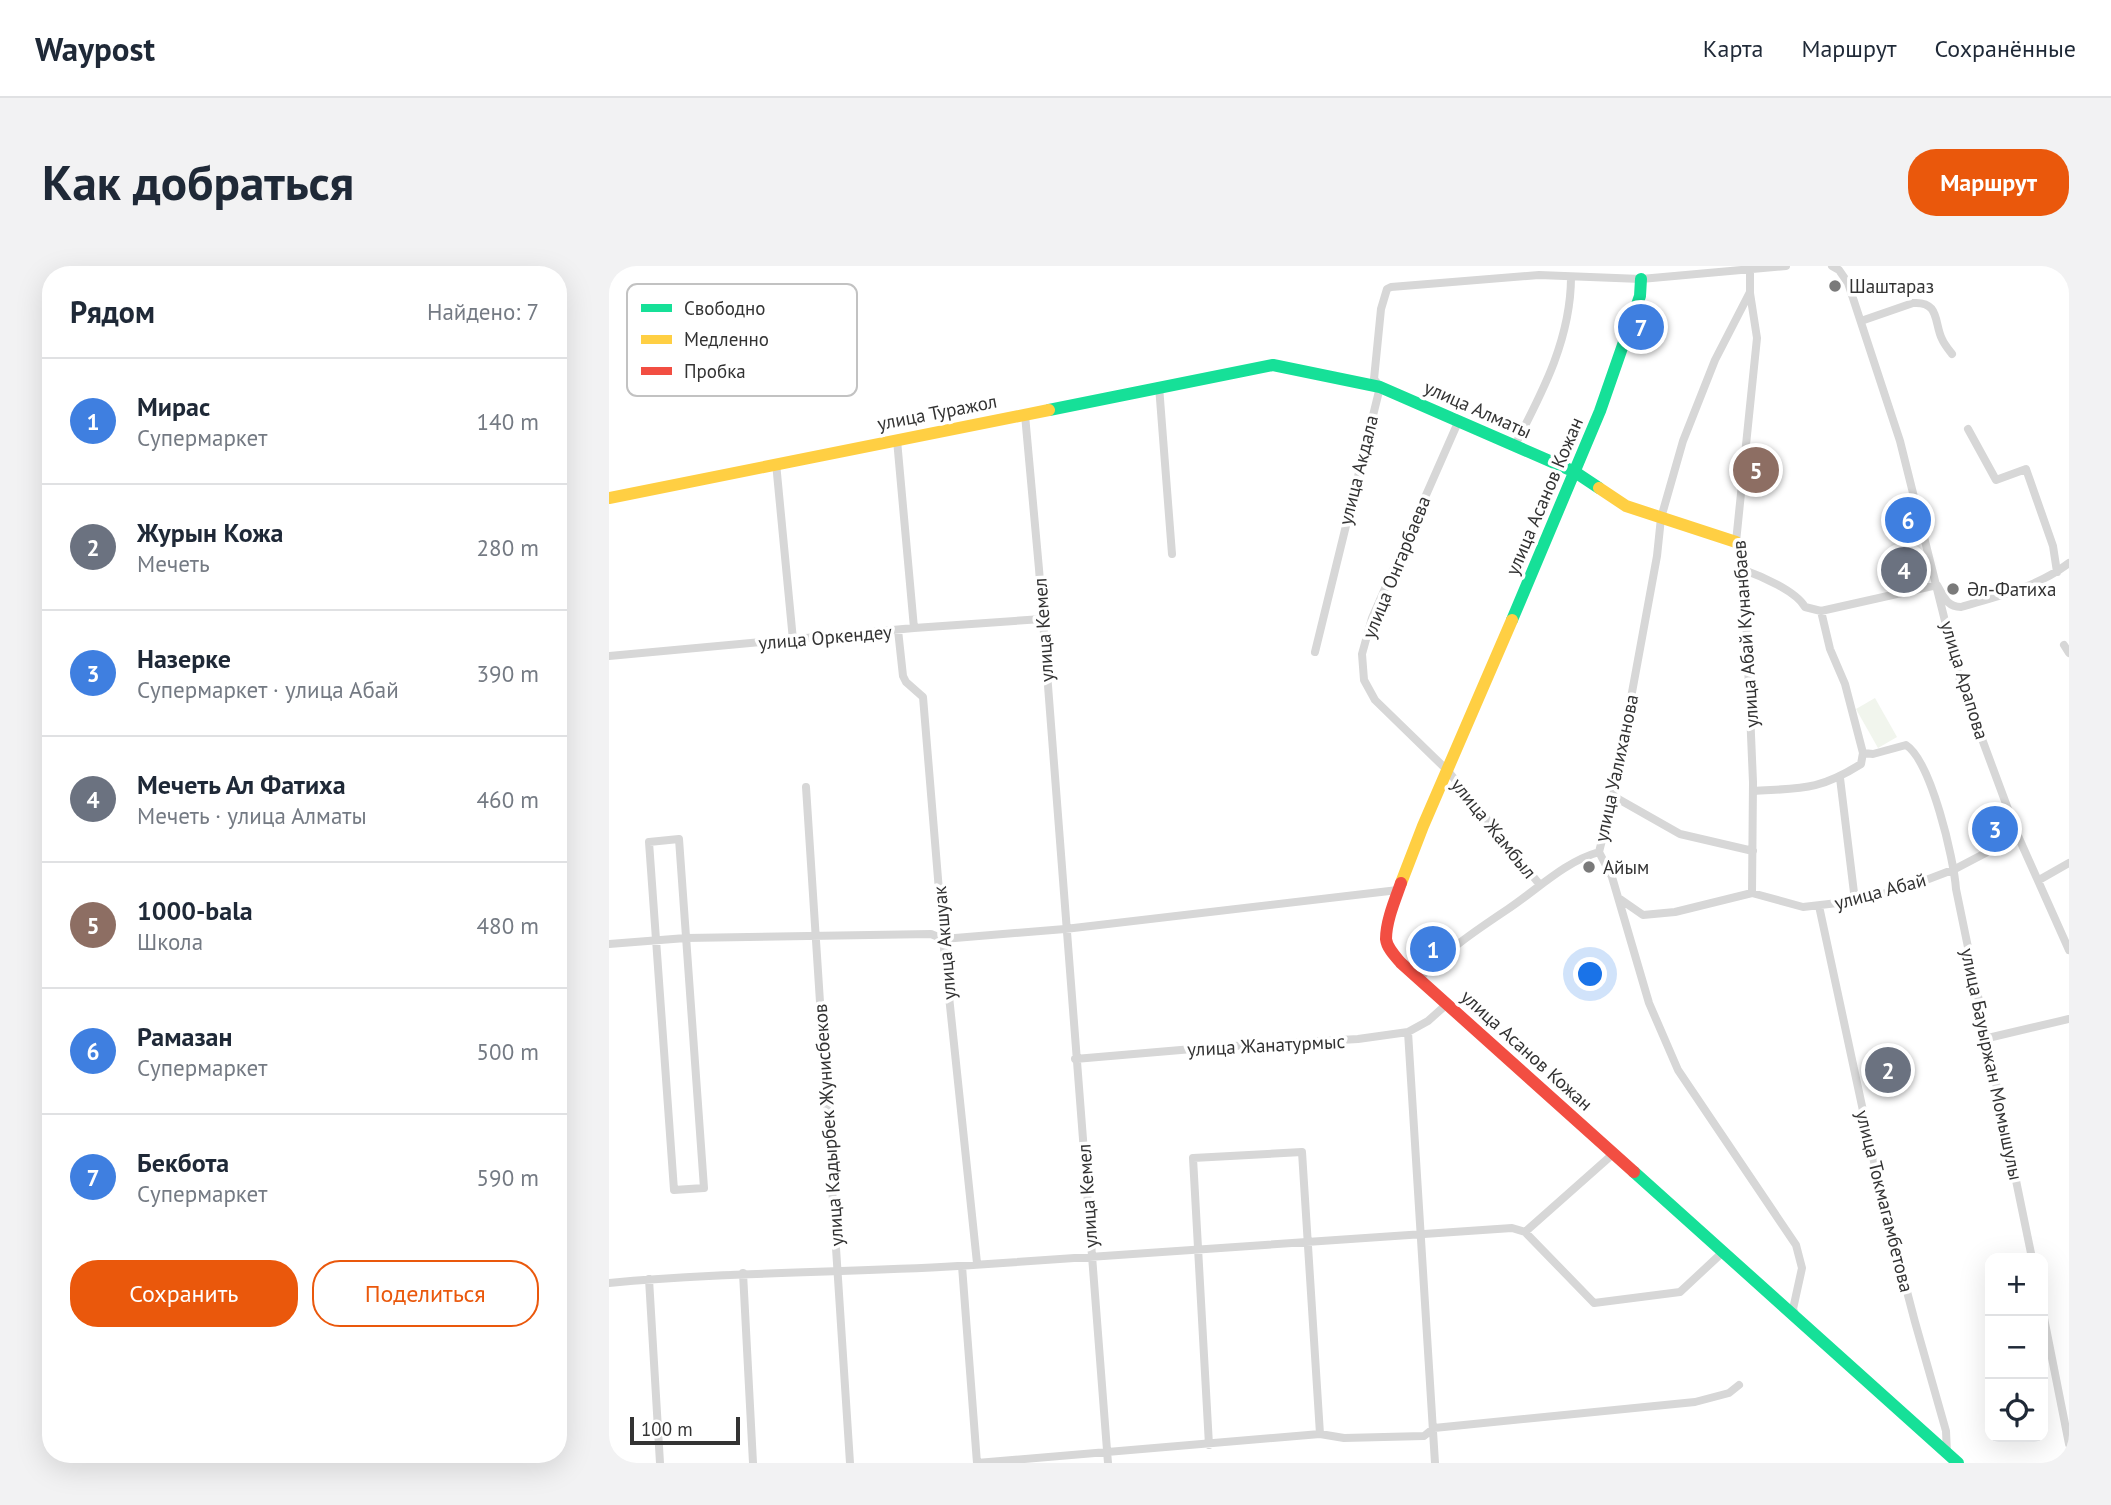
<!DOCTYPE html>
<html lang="ru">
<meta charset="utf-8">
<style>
:root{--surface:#fff;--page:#f2f2f3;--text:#1f2937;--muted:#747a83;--line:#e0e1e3;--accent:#ea580c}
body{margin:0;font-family:"PT Sans",sans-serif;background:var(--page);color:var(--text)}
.controls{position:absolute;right:21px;bottom:21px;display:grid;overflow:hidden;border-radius:14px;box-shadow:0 7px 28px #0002}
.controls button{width:63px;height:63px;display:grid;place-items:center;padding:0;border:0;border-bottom:2px solid var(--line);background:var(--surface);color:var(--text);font:35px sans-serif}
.scale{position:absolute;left:21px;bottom:18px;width:110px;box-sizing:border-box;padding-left:7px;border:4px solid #333;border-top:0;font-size:19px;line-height:24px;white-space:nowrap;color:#333;-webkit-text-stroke:5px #fff;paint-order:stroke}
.you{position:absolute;left:982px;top:709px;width:24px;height:24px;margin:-18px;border:5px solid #fff;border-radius:50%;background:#1a73e8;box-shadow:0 0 0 10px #1a73e833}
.badge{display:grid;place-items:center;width:46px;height:46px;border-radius:50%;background:var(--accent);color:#fff;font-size:23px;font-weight:700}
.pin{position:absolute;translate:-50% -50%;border:4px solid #fff;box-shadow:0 2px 7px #0006}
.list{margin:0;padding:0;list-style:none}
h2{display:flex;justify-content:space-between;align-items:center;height:91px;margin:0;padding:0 28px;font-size:30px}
h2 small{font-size:23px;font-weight:400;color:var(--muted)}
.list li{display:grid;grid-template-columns:46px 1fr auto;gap:21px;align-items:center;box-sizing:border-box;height:126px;padding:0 28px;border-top:2px solid var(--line)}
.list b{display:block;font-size:26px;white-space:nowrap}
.list p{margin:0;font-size:23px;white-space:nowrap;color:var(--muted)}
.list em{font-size:23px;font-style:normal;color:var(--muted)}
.actions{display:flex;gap:14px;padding:21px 28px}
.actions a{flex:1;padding:16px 0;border:2px solid var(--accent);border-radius:28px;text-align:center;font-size:24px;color:var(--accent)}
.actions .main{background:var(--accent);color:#fff}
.icon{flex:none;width:38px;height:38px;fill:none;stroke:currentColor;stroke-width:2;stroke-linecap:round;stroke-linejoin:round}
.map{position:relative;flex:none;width:1460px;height:1197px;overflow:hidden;border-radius:28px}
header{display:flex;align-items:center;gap:42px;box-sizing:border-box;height:98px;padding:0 35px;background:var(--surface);border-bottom:2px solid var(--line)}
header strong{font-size:33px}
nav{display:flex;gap:38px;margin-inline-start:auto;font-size:24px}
.intro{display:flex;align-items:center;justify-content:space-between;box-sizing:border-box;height:168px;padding:0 42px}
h1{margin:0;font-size:49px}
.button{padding:18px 32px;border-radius:28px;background:var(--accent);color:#fff;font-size:24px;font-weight:700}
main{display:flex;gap:42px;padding:0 42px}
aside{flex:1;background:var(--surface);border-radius:28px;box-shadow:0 7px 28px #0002}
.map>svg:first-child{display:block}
.green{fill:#f1f5ed}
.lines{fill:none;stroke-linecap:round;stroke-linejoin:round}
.street{stroke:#d7d7d7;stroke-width:8}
.fast{stroke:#16e098;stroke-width:12}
.slow{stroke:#ffcf43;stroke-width:12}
.jam{stroke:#f24e42;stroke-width:12}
.poi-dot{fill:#7a7a7a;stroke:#fff;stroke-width:2.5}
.labels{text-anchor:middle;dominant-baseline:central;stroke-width:7;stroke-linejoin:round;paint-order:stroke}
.poi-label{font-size:19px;fill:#333;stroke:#fff;text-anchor:start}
.street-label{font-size:19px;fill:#333;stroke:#fff}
.key{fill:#fff;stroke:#c2c2c2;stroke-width:2}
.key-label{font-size:19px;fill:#333}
</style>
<header>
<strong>Waypost</strong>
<nav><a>Карта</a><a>Маршрут</a><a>Сохранённые</a></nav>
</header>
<div class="intro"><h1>Как добраться</h1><a class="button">Маршрут</a></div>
<main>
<aside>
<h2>Рядом<small>Найдено: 7</small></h2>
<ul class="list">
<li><span class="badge" style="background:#3f7fe0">1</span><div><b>Мирас</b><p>Супермаркет</p></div><em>140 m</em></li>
<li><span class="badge" style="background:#6b7280">2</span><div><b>Журын Кожа</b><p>Мечеть</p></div><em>280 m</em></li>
<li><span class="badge" style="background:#3f7fe0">3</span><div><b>Назерке</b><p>Супермаркет · улица Абай</p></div><em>390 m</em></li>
<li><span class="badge" style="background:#6b7280">4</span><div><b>Мечеть Ал Фатиха</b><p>Мечеть · улица Алматы</p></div><em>460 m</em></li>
<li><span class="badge" style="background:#8d6e63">5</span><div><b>1000-bala</b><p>Школа</p></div><em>480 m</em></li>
<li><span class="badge" style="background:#3f7fe0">6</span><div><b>Рамазан</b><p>Супермаркет</p></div><em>500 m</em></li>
<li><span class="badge" style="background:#3f7fe0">7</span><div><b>Бекбота</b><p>Супермаркет</p></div><em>590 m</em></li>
</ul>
<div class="actions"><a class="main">Сохранить</a><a>Поделиться</a></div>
</aside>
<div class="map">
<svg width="1460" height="1197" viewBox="0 0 1460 1197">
<rect width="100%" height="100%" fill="#fff"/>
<path class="green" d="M1266,432l22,39 -19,11 -22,-39z"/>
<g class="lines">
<path class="street" d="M1223,0l7,4 9,13 52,158 59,236 59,159 51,114
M1141,4v22l-35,68 -32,81 -22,77 -4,38 -44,240 -14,56 13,25 37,126 29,67 118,175 6,23 -9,41 3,8
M1141,27l7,45 -21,204 6,15 2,13 9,212 -1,111
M1252,55l52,-18c27,-2 21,20 29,36 2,5 7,11 10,15
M550,120l13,168
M416,149l14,154 69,894
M850,154l-87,198 -10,36 2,26 11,20 73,71 92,114
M1359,163l28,51 30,-11 27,77 4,26
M288,174l17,188
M905,181c28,-54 57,-108 57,-170
M167,197l17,177
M1135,304c17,6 52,21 61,37l16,4 116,-26c7,12 10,22 24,22 37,-11 77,-20 108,-44
M1212,345l9,38 15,35 18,69 10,1 33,-9c25,16 48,114 50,144l76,369
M289,364l5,46 3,6 17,15 20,242 34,324
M1455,379l5,8
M706,386l65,-265 -6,-8 7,-70 6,-20 4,-2 148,-12 102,4 145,-13
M0,390l305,-28 128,-9
M1231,512l15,123
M197,521l44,676
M1144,525c48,-3 65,0 108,-27l2,-11
M1004,530l67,38 73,17
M70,573l25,349 -30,2 -25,-348z
M1430,614l30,-17
M1011,633l23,16 32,-3 77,-19 51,14 52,-6 50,-13 50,-19 63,-33
M1210,640l60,279 36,137 31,109 1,22
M0,678l77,-6 245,-4 12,5 122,-10 333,-39
M810,713c28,-29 56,-48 89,-70 30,-20 56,-47 91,-57
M799,766l27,431
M1379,772l81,-19
M466,793l141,-12 142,-8 50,-7 20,-11 19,-17
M916,966l69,71 86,-11 44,-41
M353,1000l15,197 343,-29 24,4 80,-2 10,-8 261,-26 34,-9 10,-8
M134,1007l10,190
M40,1013l11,184
M0,1017c116,-11 232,-10 349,-17 184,-12 369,-25 554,-38l13,4 88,-78
M1434,1047l26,131
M600,1179l-16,-287 109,-6 18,282"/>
<path class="fast" d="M440,144l224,-45 107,22 195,85 24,16
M903,354l88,-209 40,-115 1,-17
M1025,906l324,291"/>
<path class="slow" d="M990,222l27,18 110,36
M0,232l440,-88
M792,617l22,-57 89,-206"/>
<path class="jam" d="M792,617c-6,17 -15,38 -15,56 1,9 9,17 15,24l233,209"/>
</g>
<g class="poi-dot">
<circle cx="1226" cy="20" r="7"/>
<circle cx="1344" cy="323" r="7"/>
<circle cx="980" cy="601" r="7"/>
</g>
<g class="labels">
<g class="poi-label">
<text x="1240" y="20">Шаштараз</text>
<text x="1358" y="323">Әл-Фатиха</text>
<text x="994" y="601">Айым</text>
</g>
<g class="street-label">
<text transform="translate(869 143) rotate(24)">улица Алматы</text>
<text transform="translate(328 146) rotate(-11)">улица Туражол</text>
<text transform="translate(749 204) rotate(-76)">улица Акдала</text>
<text transform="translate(935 230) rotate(-67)">улица Асанов Кожан</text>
<text transform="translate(787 301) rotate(-68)">улица Онгарбаева</text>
<text transform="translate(434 364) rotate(-94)">улица Кемел</text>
<text transform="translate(1136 368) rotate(-94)">улица Абай Кунанбаев</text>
<text transform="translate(216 371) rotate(-5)">улица Оркендеу</text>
<text transform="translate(1356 414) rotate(73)">улица Арапова</text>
<text transform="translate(1007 502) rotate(-78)">улица Уалиханова</text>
<text transform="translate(885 562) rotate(51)">улица Жамбыл</text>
<text transform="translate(1271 625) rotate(-15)">улица Абай</text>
<text transform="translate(335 677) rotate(-95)">улица Акшуак</text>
<text transform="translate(657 779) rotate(-3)">улица Жанатурмыс</text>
<text transform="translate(918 784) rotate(42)">улица Асанов Кожан</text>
<text transform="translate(1383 798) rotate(78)">улица Бауыржан Момышулы</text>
<text transform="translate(219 859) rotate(-94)">улица Кадырбек Жунисбеков</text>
<text transform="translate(478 930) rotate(-94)">улица Кемел</text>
<text transform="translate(1276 935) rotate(76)">улица Токмагамбетова</text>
</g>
</g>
<rect x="18" y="18" width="230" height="112" rx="10" class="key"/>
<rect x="32" y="38" width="31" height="8" fill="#16e098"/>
<rect x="32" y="69" width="31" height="9" fill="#ffcf43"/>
<rect x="32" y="101" width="31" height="8" fill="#f24e42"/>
<g class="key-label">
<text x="75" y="49">Свободно</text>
<text x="75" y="80">Медленно</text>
<text x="75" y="112">Пробка</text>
</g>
</svg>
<div class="controls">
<button>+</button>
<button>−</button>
<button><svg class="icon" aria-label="locate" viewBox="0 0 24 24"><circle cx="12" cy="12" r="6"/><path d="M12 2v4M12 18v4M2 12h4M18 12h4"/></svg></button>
</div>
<div class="scale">100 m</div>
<div class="you"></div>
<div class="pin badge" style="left:824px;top:683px;background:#3f7fe0">1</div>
<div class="pin badge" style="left:1279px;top:804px;background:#6b7280">2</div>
<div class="pin badge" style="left:1386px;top:563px;background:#3f7fe0">3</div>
<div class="pin badge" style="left:1295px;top:304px;background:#6b7280">4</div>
<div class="pin badge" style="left:1147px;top:204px;background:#8d6e63">5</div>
<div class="pin badge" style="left:1299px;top:254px;background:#3f7fe0">6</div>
<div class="pin badge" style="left:1032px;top:61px;background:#3f7fe0">7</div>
</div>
</main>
